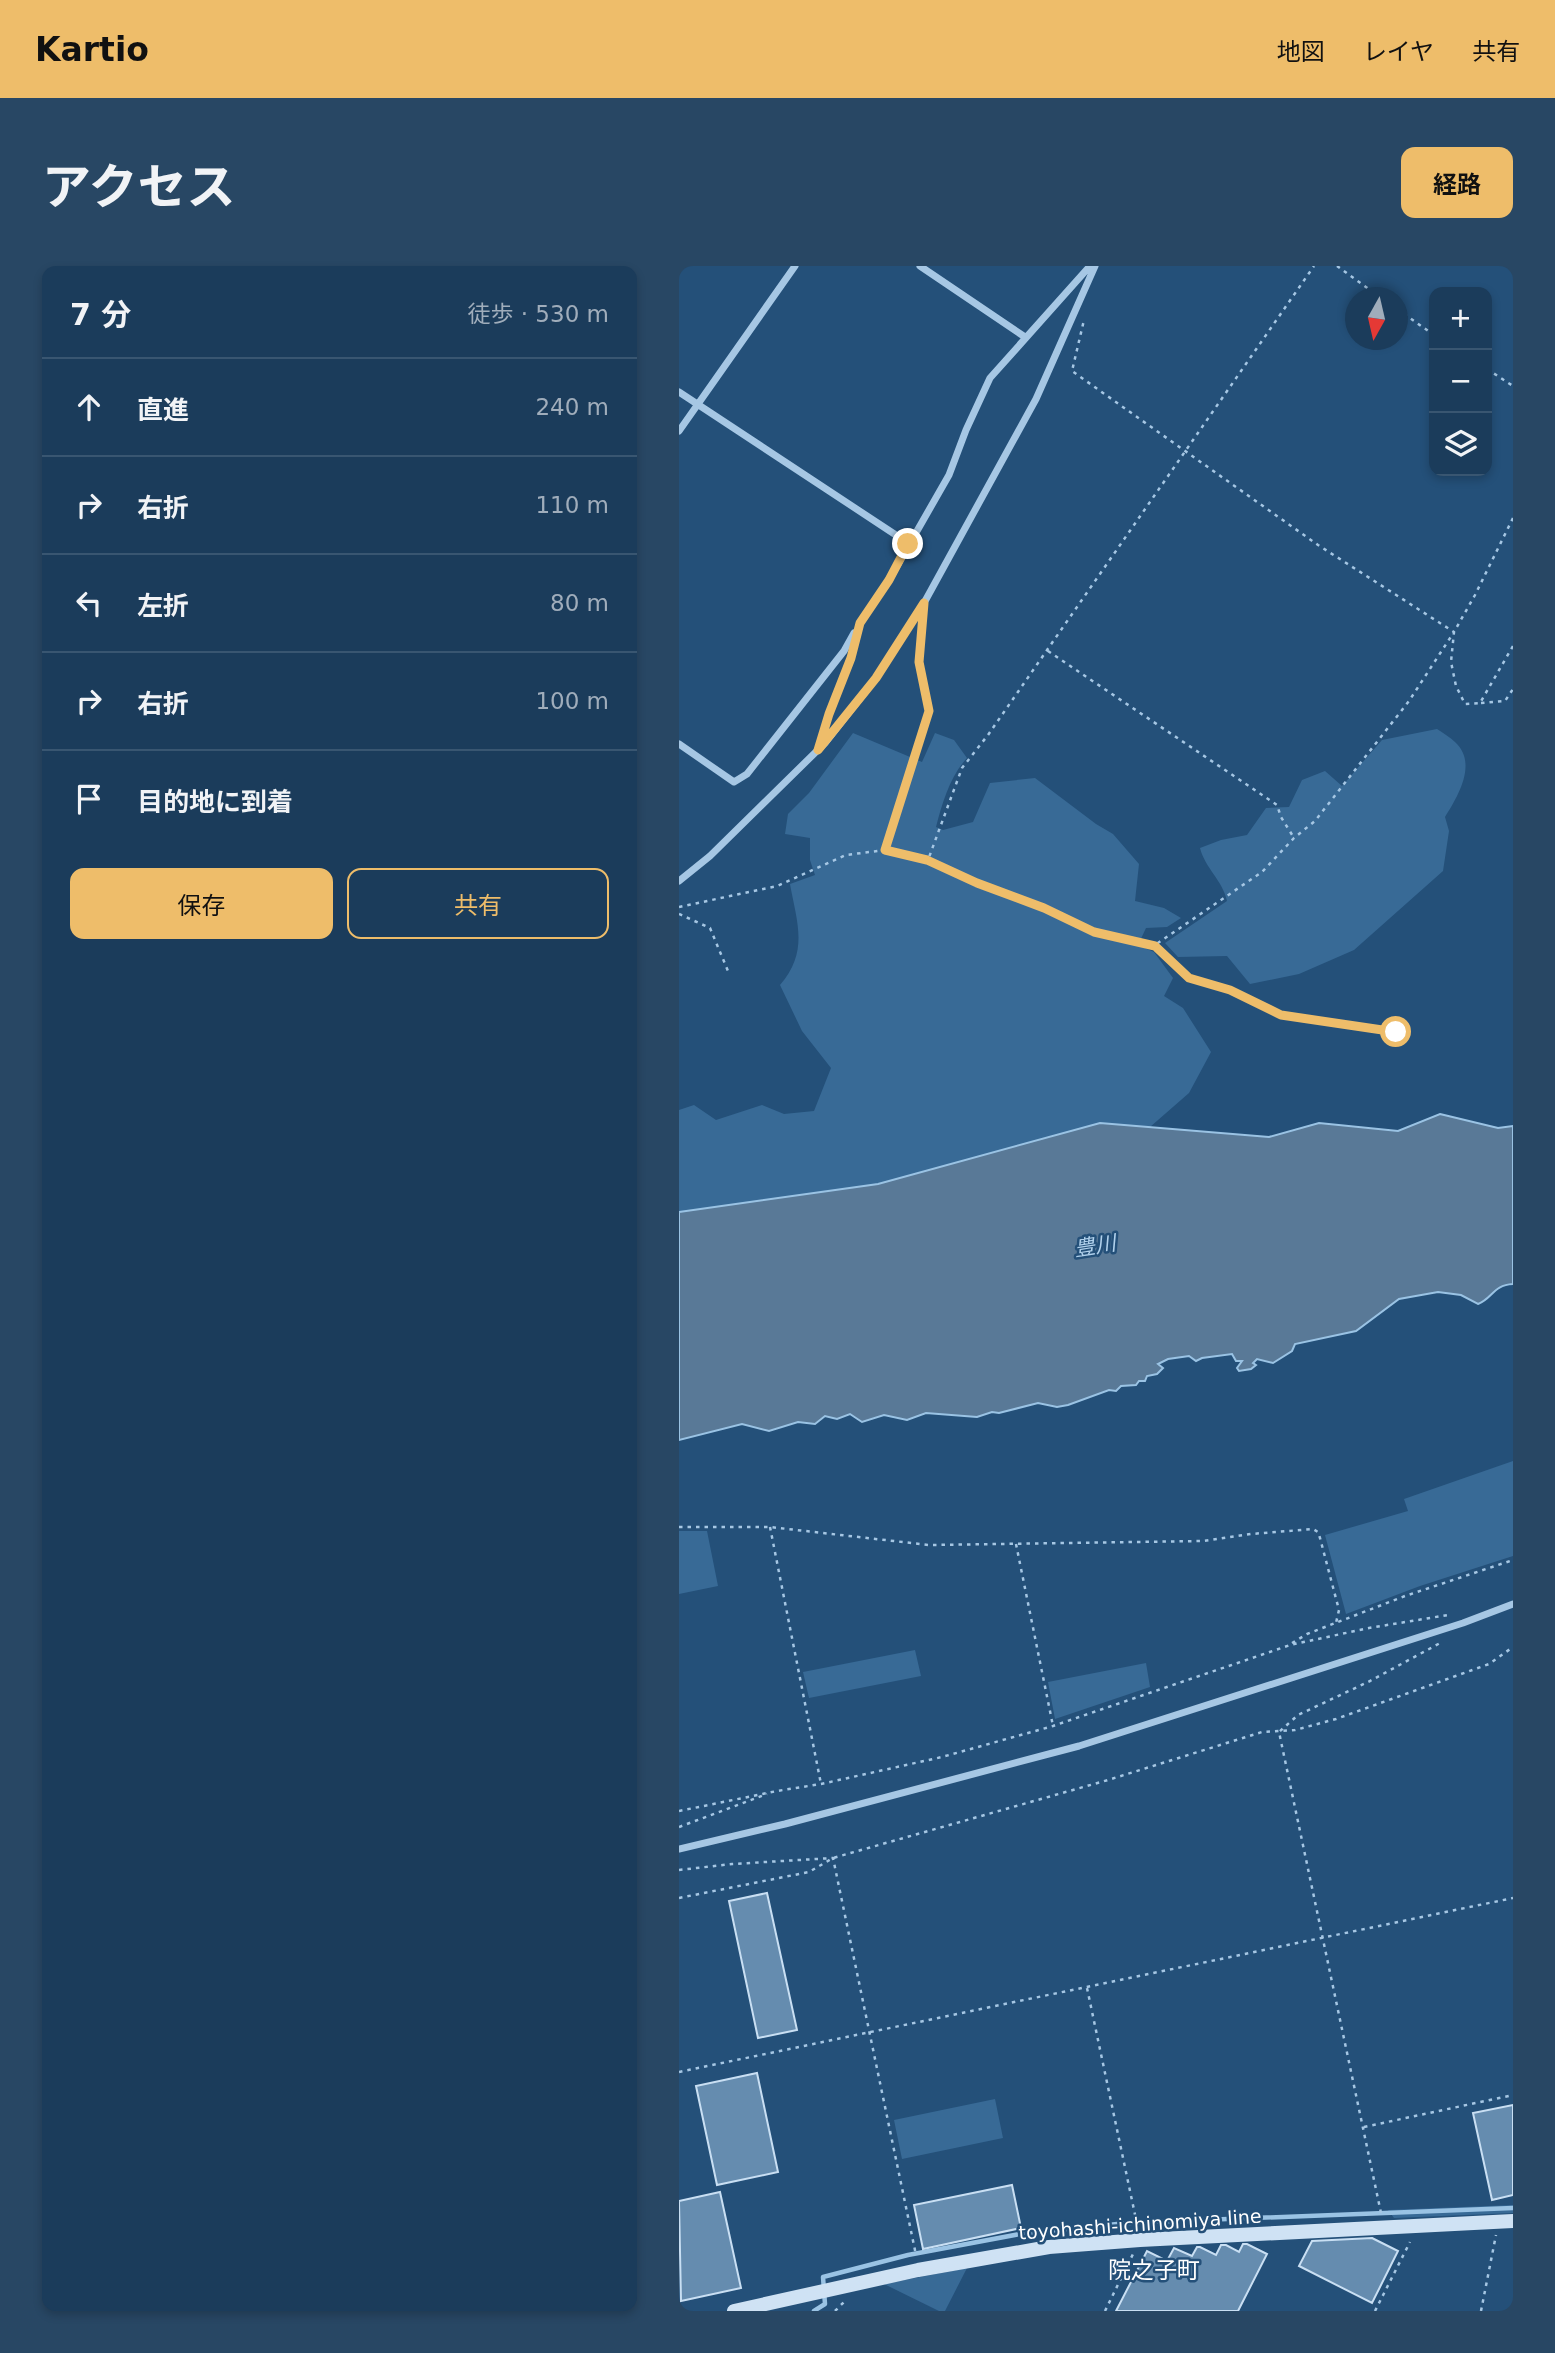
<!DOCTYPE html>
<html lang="ja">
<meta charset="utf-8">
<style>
:root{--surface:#1b3c5b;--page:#284764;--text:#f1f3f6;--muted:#a0adbb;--line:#395671;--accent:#eebd6a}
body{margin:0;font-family:"DejaVu Sans","Noto Sans JP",sans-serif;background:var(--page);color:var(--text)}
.controls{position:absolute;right:21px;top:21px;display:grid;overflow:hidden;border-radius:14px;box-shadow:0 4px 10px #0003}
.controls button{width:63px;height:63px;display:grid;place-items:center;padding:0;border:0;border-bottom:2px solid var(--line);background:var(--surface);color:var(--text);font:35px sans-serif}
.compass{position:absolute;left:666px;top:21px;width:63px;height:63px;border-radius:50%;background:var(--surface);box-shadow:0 4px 10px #0003;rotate:188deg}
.stop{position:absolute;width:21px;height:21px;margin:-16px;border:5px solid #eebd6a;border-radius:50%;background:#fff}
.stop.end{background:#eebd6a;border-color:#fff;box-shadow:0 2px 7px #0008}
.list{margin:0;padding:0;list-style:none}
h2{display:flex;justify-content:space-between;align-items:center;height:91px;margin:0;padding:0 28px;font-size:30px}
h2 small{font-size:23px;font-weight:400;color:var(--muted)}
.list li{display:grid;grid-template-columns:46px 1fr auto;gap:21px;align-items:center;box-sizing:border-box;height:98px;padding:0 28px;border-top:2px solid var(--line)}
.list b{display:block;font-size:26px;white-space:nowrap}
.list em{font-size:23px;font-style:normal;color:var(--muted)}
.actions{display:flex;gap:14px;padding:21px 28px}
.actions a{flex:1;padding:16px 0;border:2px solid var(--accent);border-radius:14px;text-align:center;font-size:24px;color:var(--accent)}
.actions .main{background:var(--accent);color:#111}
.icon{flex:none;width:38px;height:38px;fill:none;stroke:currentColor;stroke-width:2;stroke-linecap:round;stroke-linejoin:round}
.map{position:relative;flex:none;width:834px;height:2045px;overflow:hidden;border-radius:14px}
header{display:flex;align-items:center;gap:42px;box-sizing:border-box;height:98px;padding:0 35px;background:var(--accent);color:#111}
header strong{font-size:33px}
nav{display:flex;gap:38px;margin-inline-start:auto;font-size:24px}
.intro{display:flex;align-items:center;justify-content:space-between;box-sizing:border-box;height:168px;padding:0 42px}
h1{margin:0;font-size:49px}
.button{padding:18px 32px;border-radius:14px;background:var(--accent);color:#111;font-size:24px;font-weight:700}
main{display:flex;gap:42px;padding:0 42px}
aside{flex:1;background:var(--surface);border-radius:14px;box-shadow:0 4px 10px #0003}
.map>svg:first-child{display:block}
.green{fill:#386a96}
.water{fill:#597997;stroke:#9ac3e4;stroke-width:2}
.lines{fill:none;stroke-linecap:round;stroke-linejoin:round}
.stream{stroke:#9ac3e4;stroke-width:4.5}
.building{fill:#658caf;stroke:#c9dff3;stroke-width:2}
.path{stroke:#a6c7e4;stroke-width:2.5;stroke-dasharray:3.5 5;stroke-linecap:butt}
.street{stroke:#a6c7e4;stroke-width:7}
.secondary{stroke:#cfe2f4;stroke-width:14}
.route{stroke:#eebd6a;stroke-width:9}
.labels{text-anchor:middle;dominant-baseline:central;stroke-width:5;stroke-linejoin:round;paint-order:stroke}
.street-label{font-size:19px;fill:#fff;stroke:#245079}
.water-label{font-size:21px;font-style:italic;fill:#b1d1ec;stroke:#245079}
.quarter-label{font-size:23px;fill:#fff;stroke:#245079}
</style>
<header>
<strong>Kartio</strong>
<nav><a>地図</a><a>レイヤ</a><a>共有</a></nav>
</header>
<div class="intro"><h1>アクセス</h1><a class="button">経路</a></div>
<main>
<aside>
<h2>7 分<small>徒歩 · 530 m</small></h2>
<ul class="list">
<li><svg class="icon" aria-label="ahead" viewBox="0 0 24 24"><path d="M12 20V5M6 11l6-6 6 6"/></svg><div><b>直進</b></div><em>240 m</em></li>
<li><svg class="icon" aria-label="right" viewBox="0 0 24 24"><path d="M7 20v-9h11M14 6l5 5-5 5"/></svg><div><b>右折</b></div><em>110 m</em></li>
<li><svg class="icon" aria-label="left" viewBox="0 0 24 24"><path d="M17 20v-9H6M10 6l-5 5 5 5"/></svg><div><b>左折</b></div><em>80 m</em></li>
<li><svg class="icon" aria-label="right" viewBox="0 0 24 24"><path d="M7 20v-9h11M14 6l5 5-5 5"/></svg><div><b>右折</b></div><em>100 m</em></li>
<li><svg class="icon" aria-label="arrive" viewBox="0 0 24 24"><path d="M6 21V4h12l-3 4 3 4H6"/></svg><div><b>目的地に到着</b></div></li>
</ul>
<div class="actions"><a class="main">保存</a><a>共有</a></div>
</aside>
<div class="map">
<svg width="834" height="2045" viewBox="0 0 834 2045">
<rect width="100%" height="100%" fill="#245079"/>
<path class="green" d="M758,463c6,4 13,8 18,13 23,21 3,54 -10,75l4,14 -6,40 -89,79 -55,24 -49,10 -23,-28 -49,1 -13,-14 62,-42c-4,-20 -22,-33 -27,-53l21,-8 26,-5 19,-27 23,-1 13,-27 23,-9 17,15 40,-46z
M174,467l69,29 13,-29 19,7 13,18c-17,18 -25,46 -31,69l7,3 30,-8 17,-39 45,-5 61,46 17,10 26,30 -4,37 29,7 17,10 -14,9 -21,1 -8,17 16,7 19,26 -9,18 19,12 28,44 -22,41 -39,34 -50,-4 -222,61 -199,28v-102l15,-5 22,15 46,-15 22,9 30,-3 17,-43 -29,-37 -22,-46c29,-34 17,-62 10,-101l25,-9 -5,-15v-22l-25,-4 3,-20 21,-21z
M834,1195v95l-93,30 -74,28 -21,-79 83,-24 -4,-12z
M0,1265h28l11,55 -39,8z
M236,1384l6,26 -112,22 -6,-26z
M467,1397l4,24 -95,32 -7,-37z
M316,1833l8,39 -101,21 -8,-39z
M834,1939v8l-119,5 -6,-8z
M288,2002l-22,43h-6l-55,-27z"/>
<path class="water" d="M761,848l58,14 15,-2v158c-20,1 -20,14 -35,20l-17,-9 -23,-3 -39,7 -43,32 -61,13 -3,7 -19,12 -16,-4 -4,4 3,2 -5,4 -12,2 -2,-3 5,-7h-6l-4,-7 -30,4 -6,3 -7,-5 -21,3 -10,5 5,4 -6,6 -10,2 -2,5h-6l-3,4 -15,1 -5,5 -7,-1 -41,15 -11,2 -19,-4 -39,10 -7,-1 -15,5 -51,-4 -19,7 -23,-5 -22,7 -12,-8 -13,5 -12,-3 -10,8 -17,-2 -29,9 -27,-7 -63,16v-228l199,-28 222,-61 169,14 50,-14 79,8z"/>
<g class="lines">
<path class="stream" d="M135,2045l11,-7 -2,-27 85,-22 112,-21 107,-11 386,-15"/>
</g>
<path class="building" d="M88,1627l30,137 -39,8 -29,-137z
M78,1807l21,99 -61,13 -21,-99z
M834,1839v90l-21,5 -19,-87z
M333,1919l9,43 -98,21 -9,-44z
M41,1926l21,96 -60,13 -2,-100z
M693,1972l26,13 -26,52 -73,-37 13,-25z
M564,1978h4l20,10 -29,57h-122l31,-60 20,10 7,-13 18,8 5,-9h3l16,8 5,-10h5l13,7z"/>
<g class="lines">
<path class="path" d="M658,0l44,32
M718,43l37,26
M808,103l26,17
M834,252l-38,77 -21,37 -3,30 5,24 9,18 15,-1 33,-57
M369,385l229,154 4,12 13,21
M802,437l24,-2 8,-12
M206,584l44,-139 -10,-49 3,-35
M249,594l48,23 68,25 50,24 61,13 107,-73 32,-34 21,-17 94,-120 45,-69 -136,-87 -246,-174 12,-51
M0,641l98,-21 69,-31 39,-5 43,10 34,-92 26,-33 326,-469
M0,648l31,14 18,43
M476,679l34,33 41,12 51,25 115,17
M0,1261h91l159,18 274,-4 48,-7 62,-5 5,3 2,6 19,72 -3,13
M91,1261l51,257
M337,1278l37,182
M613,1377l15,-9 98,-38 108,-36
M0,1545l98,-20 44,-7 121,-27 111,-31 237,-81 79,-17 79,-13
M0,1561l88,-33
M0,1604l53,-6 101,-6 83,397
M0,1632l130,-26 24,-14 275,-78 154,-48 33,-2 41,-11 153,-55 24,-17
M408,1722l50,236
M0,1806l834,-174
M685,1861l149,-32
M702,1947l-102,-481 19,-17 72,-34 72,-39
M156,2045l10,-10
M426,2045l28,-57
M696,2045l35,-69
M802,2045l15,-76"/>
<path class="street" d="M241,0l105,71
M0,126l229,151
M0,165l116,-165
M0,478l55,38 13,-8 97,-123 10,-18
M140,481l10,-33 22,-56 9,-35 29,-43 60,-105 17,-45 24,-52 100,-112
M0,615l31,-25 115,-113 51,-65 48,-75 112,-204 59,-133
M0,1583l106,-25 294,-78 384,-123 50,-19"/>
<path class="secondary" d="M55,2045l184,-41 131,-23 91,-7 373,-19"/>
</g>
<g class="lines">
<path class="route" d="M229,278l-19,36 -29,43 -9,35 -22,56 -11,36 58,-72 48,-75 -5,59 10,49 -44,139 42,10 50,23 67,25 50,24 61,14 34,32 41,12 51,25 115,17"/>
</g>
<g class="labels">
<g class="street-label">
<text transform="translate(461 1958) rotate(-4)">toyohashi-ichinomiya line</text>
</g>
<g class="water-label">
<text transform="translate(416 980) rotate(-9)">豊川</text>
</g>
<g class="quarter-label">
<text x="475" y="2004">院之子町</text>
</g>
</g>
</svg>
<div class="controls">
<button>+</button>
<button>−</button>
<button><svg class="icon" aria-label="layers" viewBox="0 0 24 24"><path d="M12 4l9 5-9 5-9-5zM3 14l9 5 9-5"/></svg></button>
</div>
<svg class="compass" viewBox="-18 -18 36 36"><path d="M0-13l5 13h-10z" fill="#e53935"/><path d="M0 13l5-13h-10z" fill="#a0adbb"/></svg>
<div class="stop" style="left:717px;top:766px"></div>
<div class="stop end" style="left:229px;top:278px"></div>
</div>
</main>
